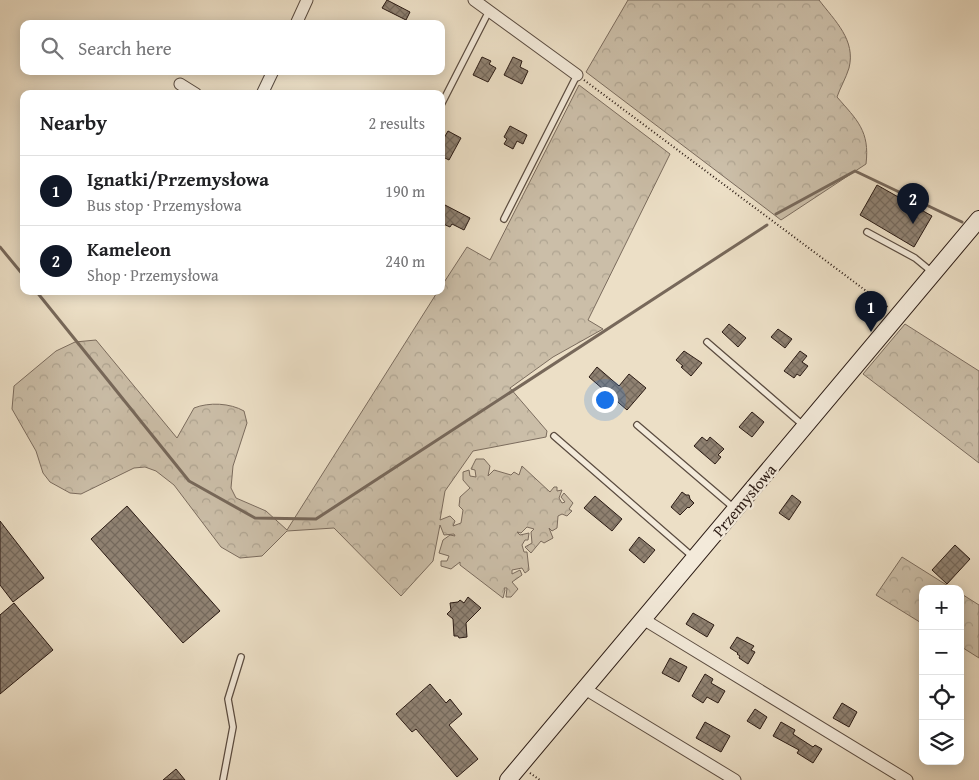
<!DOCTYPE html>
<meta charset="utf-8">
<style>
:root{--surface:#fff;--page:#f6f6f6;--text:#202124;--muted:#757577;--line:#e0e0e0;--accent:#111827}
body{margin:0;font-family:"Gentium Book Plus",serif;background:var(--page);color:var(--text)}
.controls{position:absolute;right:15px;bottom:15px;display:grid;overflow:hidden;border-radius:10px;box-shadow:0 2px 12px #0003}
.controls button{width:45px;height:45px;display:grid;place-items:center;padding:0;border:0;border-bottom:1px solid var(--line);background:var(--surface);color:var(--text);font:25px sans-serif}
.you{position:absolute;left:604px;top:399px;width:18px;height:18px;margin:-12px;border:4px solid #fff;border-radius:50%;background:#1a73e8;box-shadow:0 0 0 8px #1a73e833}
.badge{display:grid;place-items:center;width:32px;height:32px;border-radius:50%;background:var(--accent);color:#fff;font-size:16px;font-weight:700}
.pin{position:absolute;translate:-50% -41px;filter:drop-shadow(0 1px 2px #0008)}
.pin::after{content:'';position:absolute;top:26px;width:18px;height:15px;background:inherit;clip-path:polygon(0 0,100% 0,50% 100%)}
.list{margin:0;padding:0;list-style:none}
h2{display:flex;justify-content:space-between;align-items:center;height:65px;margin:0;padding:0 20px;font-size:21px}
h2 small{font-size:16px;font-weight:400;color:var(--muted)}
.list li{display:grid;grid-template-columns:32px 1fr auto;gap:15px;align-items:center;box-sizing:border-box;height:70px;padding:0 20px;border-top:1px solid var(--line)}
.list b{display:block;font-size:19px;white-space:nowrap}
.list p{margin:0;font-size:16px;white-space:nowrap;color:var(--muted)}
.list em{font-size:16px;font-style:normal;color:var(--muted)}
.icon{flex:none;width:28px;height:28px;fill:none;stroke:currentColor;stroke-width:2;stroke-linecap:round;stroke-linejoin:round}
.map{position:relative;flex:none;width:979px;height:780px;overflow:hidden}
.search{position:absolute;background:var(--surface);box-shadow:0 2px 12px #0003;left:20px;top:20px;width:425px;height:55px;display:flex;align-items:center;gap:12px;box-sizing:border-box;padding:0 18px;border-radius:10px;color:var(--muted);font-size:19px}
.panel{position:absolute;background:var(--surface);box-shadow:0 2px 12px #0003;left:20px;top:90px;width:425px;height:205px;border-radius:10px}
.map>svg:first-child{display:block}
.forest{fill:url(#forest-crowns);stroke:#7b6c5e}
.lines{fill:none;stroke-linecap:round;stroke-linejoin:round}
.stream{stroke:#77685a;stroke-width:3}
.building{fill:url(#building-cross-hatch);stroke:#2b1b14}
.lane-casing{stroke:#5b4c40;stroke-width:8}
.street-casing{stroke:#5b4c40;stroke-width:13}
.secondary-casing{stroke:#2b1b14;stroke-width:18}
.path{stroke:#2b1b14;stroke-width:2;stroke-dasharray:1 2.5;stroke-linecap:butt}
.lane{stroke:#f3eada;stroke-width:5.5}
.street{stroke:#f3eada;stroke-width:11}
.secondary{stroke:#f3eada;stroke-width:16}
.labels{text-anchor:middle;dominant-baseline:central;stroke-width:5;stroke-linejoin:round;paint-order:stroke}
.street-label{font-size:16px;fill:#2b1b14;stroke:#f3eada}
</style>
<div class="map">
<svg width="979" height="780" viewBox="0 0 979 780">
<defs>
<pattern id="forest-crowns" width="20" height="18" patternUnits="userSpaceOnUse" patternTransform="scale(1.25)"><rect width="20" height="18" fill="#cbbea8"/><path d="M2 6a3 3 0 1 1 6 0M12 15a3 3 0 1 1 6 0" fill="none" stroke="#aea390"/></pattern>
<pattern id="building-cross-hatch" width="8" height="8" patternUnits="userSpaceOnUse" patternTransform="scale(1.25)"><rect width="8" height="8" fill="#8f8171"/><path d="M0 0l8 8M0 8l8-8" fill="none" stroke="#75695c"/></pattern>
</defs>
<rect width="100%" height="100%" fill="#ecdfc6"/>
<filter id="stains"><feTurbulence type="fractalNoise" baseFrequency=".004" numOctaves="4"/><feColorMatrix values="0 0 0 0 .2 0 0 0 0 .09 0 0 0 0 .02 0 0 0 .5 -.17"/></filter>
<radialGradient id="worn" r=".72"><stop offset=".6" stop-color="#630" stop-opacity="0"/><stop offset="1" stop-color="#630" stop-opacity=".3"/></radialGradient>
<path class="forest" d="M628,0h191c16,21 37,40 30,68 -3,10 -9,20 -12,29 20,23 33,34 29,67l-85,56 -195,-148z
M579,85l91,69 -82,166 15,9 -50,28 -43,31 37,43 -1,6 -73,14 -28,40 -5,29 10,-4 5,5 -2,5 8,-3 2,-13 -4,-4 1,-9 10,-9 -7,-8v-8l6,-2 1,6 6,1 -1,-7 -4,-1 5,-10h8l6,7 -2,10 6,-6 17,5 3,-3 5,3 3,-9 28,26 4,-5h3v4l5,-1 -3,8 3,5 3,-1 -4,-5 3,-4 9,10 -4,6 3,2 -5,5 -5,-2 -4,2 -1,12 -5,3 -3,-3 4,10 -9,5 -3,-2 -10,12 -6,-6 7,-4 -1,-11 3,-3 -7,-2 -6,6 -4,-1 3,3 9,-2 -1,7h-3l-3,5 2,7h3l2,18 -4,3 -3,-5 -10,2v4l8,-4 2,5 -10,7 6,7 -7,8h-5l1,-9h-3l1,2 -2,8 -43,-33v-3l-9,7 -10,-3v-5h6l2,-5 -10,-3 4,-13 7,-5 5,1 -1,-2 -10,1 -4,-10 -7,36 -32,35 -67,-68 -47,3 -25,25 -22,2 -19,-11 -47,-62 -18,-14 -11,-4 -11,1 -53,26 -11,-1 -20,-11 -7,-9 -7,-22 -24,-42 2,-23 42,-35 19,-9 21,-2 81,98 17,-30c15,-6 36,-5 50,3l3,12 -14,43 -2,22 5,10 30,13 21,19 151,-239h3v-4l26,-40 23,13z
M905,324l74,47v92l-116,-89z
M902,557l51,32h-30v35l-47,-29z
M960,593l19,12v53l-19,-12z"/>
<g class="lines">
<path class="stream" d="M776,214l79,-43 107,51
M0,247l24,29
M36,291l153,190 66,37 61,1 451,-294"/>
</g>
<path class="building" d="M387,0l23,12 -4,8 -24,-12z
M482,57l9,4 -2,3 7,4 -8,14 -15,-7z
M513,57l9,4 -2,6 8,4 -6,13 -18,-9z
M510,126l17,9 -4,9 -6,-3 -4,8 -9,-5 3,-5 -3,-2z
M448,131l13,7 -12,22 -8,-4v-13z
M877,185l55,31 -18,31 -54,-32z
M445,205l25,13 -6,12 -12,-6 -2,3 -9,-4v-11z
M729,324l17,14 -8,9 -16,-15z
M778,329l14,10 -7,9 -14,-11z
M684,351l18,12 -11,13 -10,-9 2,-1 -7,-6z
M800,351l7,5 -5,6 6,4 -8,10 -3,-2 -3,4 -10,-7z
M597,367l22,19 10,-12 17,14 -19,22 -38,-33z
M752,412l12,10 -12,15 -13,-10z
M702,437l5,4 3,-4 14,12 -6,6 3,2 -6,7 -21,-18z
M682,492l4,3h3l1,4 4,4 -5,5 -1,-1 -8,8 -9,-8z
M792,495l9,7 -12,18 -10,-7z
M595,496l27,23 -10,12 -28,-23z
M127,506l93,105 -37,32 -92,-104z
M0,521l44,57 -31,24 -13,-17z
M639,537l16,13 -11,13 -15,-13z
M955,545l15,14 -23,25 -15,-14z
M468,597l13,11 -15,15 1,14 -8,1 -1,-2h-4l-1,-17 -6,-5 4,-4 -1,-7 8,-1 2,-2 4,3z
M14,603l39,47 -53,44v-79z
M693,613l21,12 -7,12 -21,-13z
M737,637l17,9 -3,4 4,2 -7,12 -9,-6 1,-2 -3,-2 1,-1 -8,-5z
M670,658l17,9 -8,15 -17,-9z
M705,674l8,5 -2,4 14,8 -7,12 -11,-6 -4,6 -11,-7z
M430,684l16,19 4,-4 12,15 -13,11 29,34 -21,18 -41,-48 -4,3 -16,-18z
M842,703l15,9 -8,15 -16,-9z
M755,709l12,8 -7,12 -13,-8z
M705,722l25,14 -9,16 -25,-14z
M781,722l14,8 -2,4 20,13 2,-2 7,4 -9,14 -16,-10 2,-3 -26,-14z
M176,769l9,11h-22z"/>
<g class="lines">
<defs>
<path id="lane" d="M441,105l48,-94
M504,219l73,-144
M867,232l48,26 17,14
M707,342l97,84
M637,425l97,83
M554,436l139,121
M223,780l10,-53 -5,-28 13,-42"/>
<path id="street" d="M474,0l103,75
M296,24l11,-24
M180,84l16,10
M262,94l11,-23
M643,619l264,161
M585,689l150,91"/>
<path id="secondary" d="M508,780l471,-561"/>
</defs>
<use href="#lane" class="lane-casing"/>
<use href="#street" class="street-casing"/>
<use href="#secondary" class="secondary-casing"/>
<path class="path" d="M584,80l305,228
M530,773l10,7"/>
<use href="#lane" class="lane"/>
<use href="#street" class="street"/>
<use href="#secondary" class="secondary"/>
</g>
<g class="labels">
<g class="street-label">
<text transform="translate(744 500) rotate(-50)">Przemysłowa</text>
</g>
</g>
<rect width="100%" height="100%" filter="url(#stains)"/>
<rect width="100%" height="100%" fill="url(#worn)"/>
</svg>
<div class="controls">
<button>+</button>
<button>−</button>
<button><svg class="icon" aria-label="locate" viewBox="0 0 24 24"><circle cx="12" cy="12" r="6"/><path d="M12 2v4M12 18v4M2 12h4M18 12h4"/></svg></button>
<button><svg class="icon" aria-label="layers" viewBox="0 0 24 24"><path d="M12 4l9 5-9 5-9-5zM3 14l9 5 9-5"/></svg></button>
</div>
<div class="you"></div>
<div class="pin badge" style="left:871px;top:332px">1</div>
<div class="pin badge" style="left:913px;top:224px">2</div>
<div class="search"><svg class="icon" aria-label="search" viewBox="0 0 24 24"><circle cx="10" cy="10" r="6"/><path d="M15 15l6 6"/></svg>Search here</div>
<section class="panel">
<h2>Nearby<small>2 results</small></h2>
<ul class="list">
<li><span class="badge">1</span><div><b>Ignatki/Przemysłowa</b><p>Bus stop · Przemysłowa</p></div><em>190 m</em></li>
<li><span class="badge">2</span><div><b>Kameleon</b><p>Shop · Przemysłowa</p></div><em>240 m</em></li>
</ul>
</section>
</div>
